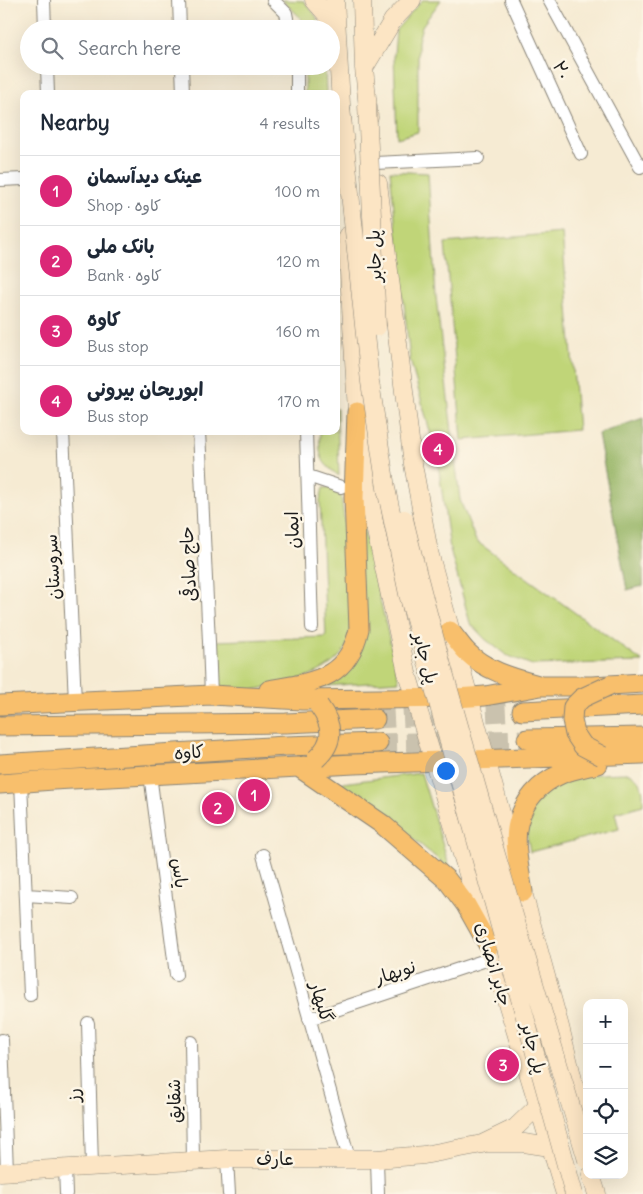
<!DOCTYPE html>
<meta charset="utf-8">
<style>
:root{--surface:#fff;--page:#f2f2f3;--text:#1f2937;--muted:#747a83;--line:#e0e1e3;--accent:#db2777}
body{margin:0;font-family:Delius,"Playpen Sans Arabic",sans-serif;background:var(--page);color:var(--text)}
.controls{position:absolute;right:15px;bottom:15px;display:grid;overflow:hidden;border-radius:10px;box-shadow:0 5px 20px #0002}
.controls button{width:45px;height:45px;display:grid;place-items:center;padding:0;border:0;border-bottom:1px solid var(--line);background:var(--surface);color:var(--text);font:25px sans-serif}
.you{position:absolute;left:445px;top:770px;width:18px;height:18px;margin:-12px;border:4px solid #fff;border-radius:50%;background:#1a73e8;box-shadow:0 0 0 8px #1a73e833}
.badge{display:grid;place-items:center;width:32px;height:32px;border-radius:50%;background:var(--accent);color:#fff;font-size:16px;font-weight:700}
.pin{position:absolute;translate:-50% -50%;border:2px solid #fff;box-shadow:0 1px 5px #0006}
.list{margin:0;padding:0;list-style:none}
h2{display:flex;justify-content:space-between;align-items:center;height:65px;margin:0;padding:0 20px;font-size:21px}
h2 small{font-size:16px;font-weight:400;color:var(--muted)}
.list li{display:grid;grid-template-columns:32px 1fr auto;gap:15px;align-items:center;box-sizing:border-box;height:70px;padding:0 20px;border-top:1px solid var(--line)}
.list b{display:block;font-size:19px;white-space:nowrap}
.list p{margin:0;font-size:16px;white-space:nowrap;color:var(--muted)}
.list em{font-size:16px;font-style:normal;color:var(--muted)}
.icon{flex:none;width:28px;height:28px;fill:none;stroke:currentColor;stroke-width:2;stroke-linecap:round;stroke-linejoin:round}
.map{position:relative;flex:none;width:643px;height:1194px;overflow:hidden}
.search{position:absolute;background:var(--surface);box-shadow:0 5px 20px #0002;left:20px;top:20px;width:320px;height:55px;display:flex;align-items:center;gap:12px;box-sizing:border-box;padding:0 18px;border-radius:28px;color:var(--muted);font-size:19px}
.panel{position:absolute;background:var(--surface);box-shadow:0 5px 20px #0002;left:20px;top:90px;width:320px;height:345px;border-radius:10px}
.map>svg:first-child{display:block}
.green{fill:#c0d578;stroke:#6e784a}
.forest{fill:#98b668;stroke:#5a6942}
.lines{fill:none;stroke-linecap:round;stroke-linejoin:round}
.primary-tunnel{stroke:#cac2ae;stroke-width:19;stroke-dasharray:19 9;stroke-linecap:butt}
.street-casing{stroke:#898478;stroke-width:14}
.secondary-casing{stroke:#898478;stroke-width:19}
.primary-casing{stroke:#898478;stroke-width:21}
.street{stroke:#fff;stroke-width:12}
.secondary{stroke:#fce5c4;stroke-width:18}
.primary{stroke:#f8bf6c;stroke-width:19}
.secondary-bridge-casing{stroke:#898478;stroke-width:19;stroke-linecap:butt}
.primary-bridge-casing{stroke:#898478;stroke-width:21;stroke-linecap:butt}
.secondary-bridge{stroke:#fce5c4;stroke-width:18}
.primary-bridge{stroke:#f8bf6c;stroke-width:19}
.labels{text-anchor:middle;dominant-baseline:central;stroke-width:5;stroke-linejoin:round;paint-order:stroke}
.street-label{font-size:18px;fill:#1c1c1c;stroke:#fcf5e5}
</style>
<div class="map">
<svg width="643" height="1194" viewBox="0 0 643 1194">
<rect width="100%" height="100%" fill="#fcf5e5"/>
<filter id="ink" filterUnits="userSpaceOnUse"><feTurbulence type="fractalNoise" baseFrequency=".02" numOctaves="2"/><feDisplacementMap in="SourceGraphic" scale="10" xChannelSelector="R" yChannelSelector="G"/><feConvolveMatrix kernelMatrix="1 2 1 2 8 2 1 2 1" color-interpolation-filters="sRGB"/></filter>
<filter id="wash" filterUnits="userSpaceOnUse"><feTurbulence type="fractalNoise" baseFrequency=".0096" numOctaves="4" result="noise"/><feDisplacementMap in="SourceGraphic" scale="20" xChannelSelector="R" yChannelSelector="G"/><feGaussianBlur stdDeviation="1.12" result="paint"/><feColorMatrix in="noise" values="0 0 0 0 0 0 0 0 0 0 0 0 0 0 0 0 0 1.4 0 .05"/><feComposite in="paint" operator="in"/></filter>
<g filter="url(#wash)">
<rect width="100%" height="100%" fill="#f6ebd3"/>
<path class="green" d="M282,0l22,1 12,15 4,13h-17l-3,-12z
M422,0h19l-19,26 -4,15v91l-21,6 -3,-83 2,-25z
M305,66h20l1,28h-21z
M390,171l38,2 8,124 24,203 16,41 167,121 -111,3 -26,-10 -21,-16 -15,-16 -20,-74 -13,-93 -27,-96z
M562,233l16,197 -116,10 -17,-197z
M336,408l1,1 2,67c-20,-15 -20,-20 -19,-45h16z
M334,487l7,7c3,33 22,133 2,158 -13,17 -32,24 -52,29 -17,4 -35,10 -52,10 -8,1 -16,0 -23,-1l1,-49 109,-4 -6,-137 3,-12z
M360,513l39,168 -75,5 29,-24z
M421,773l29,96 -62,-51 -54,-34z
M629,773c14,8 14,15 14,32l-28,8 4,16 -89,23c-1,-8 -4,-18 -4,-26 0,-9 6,-18 11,-24 24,-29 58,-28 92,-29z"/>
<path class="forest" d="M643,418v168l-16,4 -29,-156z"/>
</g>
<g filter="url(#ink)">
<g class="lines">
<path class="primary-tunnel" d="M375,719l147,-8
M378,743l149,-4"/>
<defs>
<path id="street" d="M44,0l1,29
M179,0l1,29
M273,0l13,13 3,16
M511,0l70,154
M549,0l91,167 3,-2
M47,66l1,28
M182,66l1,28
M297,66v28
M375,163l103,-5
M0,180l24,-1
M63,431l12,271
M199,431l10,211 2,53
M306,431l6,196
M308,476l33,11
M150,774l26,201
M21,782l9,213
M263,855l86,303
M26,895l46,3
M309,1019l183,-61
M88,1023l4,144
M2,1040l5,131
M191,1042l2,119
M227,1159l2,35
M377,1159l1,35
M65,1168l1,26"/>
<path id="secondary" d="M314,0l14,16 5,15
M335,0l7,122
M362,0l2,68 5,50
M364,68l29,-48 19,-20
M378,183l35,281 16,88 131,475 25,101
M347,236l10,176 17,110 33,151 158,521
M488,1143h36l26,4
M0,1172l227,-13h150l47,-4 58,-11 33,-16 23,-22
M591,1175l6,19"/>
<path id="primary" d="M450,631c6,7 11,15 17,21 19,19 46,26 71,33
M269,690c43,-8 79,-10 90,-61l-5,-132 3,-85
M0,705l211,-10 91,5 154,-2 29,-2 56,-10h51l51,-3
M522,711l121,-6
M0,726l286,-3 89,-4
M527,739l116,-2
M0,764l286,-18 92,-3
M304,766l-4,2 82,56 65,56 19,25 23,41
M0,784l53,-4 301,-16 289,-10
M523,892c-3,-19 -10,-49 -5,-68 5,-23 22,-41 43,-50 12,-5 25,-7 37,-10"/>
</defs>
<use href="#street" class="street-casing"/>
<use href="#secondary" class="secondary-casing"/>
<use href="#primary" class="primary-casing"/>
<use href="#street" class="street"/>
<use href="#secondary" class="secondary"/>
<use href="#primary" class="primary"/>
<defs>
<path id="secondary-bridge" d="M367,104l10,223
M341,108l29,274 16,106 22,106 166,600
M404,519c20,83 43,166 67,248 37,132 77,262 116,393"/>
<path id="primary-bridge" d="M602,756l-19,-10 -8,-12 -3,-14 1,-13 9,-9 28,-13
M316,759c19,-17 17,-34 3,-53"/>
</defs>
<use href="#secondary-bridge" class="secondary-bridge-casing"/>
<use href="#primary-bridge" class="primary-bridge-casing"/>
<use href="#secondary-bridge" class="secondary-bridge"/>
<use href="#primary-bridge" class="primary-bridge"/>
</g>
</g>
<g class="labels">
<g class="street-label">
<text transform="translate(562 70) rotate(65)">۲۰</text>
<text transform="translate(374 256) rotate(-92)">پل جابر</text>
<text transform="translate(292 530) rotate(-92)">ایمان</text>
<text transform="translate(188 564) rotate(-93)">حاج صادقی</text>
<text transform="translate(52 567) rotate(-93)">سروستان</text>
<text transform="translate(426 658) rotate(75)">پل جابر</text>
<text transform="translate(189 752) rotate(-4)">کاوه</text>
<text transform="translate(180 873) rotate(83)">یاس</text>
<text transform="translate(494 964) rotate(73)">جابر انصاری</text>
<text transform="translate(395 972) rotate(-18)">نوبهار</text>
<text transform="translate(322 1002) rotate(74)">گلبهار</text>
<text transform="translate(534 1048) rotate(75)">پل جابر</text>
<text transform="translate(73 1095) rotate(-92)">رز</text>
<text transform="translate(174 1101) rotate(-91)">شقایق</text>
<text x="275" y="1158">عارف</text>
</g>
</g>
</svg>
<div class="controls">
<button>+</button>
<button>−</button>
<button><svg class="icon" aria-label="locate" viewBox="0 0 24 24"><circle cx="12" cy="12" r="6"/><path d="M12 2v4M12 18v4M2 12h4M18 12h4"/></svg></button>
<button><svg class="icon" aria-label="layers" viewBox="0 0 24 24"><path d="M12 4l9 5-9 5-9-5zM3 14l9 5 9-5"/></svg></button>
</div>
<div class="you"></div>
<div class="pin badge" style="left:254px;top:795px">1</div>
<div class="pin badge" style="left:218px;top:808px">2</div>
<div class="pin badge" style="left:503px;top:1065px">3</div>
<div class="pin badge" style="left:438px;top:449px">4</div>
<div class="search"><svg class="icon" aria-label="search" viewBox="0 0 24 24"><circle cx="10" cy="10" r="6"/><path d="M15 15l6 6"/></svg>Search here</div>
<section class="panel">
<h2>Nearby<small>4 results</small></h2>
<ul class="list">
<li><span class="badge">1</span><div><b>عینک دیدآسمان</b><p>Shop · کاوه</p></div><em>100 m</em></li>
<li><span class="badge">2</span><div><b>بانک ملی</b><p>Bank · کاوه</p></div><em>120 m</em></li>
<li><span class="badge">3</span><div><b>کاوه</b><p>Bus stop</p></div><em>160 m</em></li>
<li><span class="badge">4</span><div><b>ابوریحان بیرونی</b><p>Bus stop</p></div><em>170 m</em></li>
</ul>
</section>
</div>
